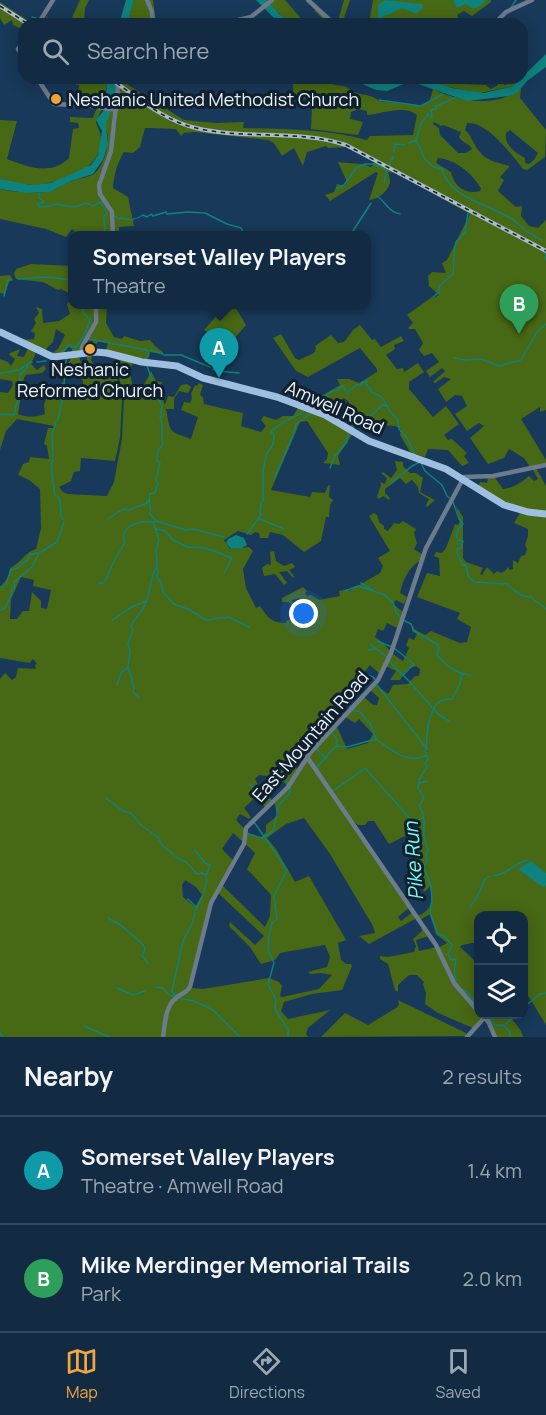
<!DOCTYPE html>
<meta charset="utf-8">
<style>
:root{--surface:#122b43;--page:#1b334a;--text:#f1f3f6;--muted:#9ca7b2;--line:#31475c;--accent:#f2a541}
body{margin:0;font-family:Manrope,sans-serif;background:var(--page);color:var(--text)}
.controls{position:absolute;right:18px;bottom:18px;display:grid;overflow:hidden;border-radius:12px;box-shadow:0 3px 15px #0003}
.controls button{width:54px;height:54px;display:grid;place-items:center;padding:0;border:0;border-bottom:2px solid var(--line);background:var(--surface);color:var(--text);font:30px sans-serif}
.you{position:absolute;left:304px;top:614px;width:21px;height:21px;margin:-15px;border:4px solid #fff;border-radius:50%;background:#1a73e8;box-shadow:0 0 0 9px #1a73e833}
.badge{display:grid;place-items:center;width:39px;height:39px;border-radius:50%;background:var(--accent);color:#fff;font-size:20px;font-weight:700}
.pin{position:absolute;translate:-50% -50px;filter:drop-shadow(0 2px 3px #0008)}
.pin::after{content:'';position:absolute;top:32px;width:21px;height:18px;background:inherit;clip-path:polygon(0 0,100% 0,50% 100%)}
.popup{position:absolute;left:68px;top:231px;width:303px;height:78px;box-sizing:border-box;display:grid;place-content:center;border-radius:12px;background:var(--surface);filter:drop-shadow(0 2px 4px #0005);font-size:20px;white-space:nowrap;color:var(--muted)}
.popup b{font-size:22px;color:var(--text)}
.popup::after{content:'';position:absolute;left:50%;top:100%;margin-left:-12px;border:12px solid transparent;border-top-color:var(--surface)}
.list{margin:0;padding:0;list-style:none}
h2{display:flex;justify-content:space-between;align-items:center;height:78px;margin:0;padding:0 24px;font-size:26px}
h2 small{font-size:20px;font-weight:400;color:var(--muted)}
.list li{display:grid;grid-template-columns:39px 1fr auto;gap:18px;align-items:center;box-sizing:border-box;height:108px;padding:0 24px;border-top:2px solid var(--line)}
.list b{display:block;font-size:22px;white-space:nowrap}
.list p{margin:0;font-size:20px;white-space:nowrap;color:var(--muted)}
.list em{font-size:20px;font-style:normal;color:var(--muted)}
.icon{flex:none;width:33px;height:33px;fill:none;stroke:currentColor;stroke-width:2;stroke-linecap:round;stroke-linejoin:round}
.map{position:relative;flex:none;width:546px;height:1037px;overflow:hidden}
.search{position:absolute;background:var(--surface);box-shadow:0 3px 15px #0003;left:18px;right:18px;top:18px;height:66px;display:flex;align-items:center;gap:15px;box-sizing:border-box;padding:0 21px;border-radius:18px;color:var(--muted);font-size:22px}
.sheet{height:294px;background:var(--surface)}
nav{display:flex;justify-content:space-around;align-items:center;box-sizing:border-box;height:84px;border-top:2px solid var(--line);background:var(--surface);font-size:16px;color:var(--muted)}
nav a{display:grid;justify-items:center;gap:3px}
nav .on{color:var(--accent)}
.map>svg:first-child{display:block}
.green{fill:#476814;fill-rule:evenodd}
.water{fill:#0e827d}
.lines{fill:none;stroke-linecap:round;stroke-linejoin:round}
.stream{stroke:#0e827d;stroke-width:1.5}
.minor{stroke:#6c7c8c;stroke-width:4.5}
.major{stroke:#9fbfe0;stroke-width:7}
.rail-casing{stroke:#abbbca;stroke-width:4}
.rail{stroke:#11202e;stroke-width:1.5;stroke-dasharray:4.5;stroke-linecap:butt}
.poi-dot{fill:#f2a541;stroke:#11202e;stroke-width:2}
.labels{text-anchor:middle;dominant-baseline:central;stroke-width:6;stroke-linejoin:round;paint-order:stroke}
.poi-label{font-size:18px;fill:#ecf4fc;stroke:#11202e;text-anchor:start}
.street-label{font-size:18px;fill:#ecf4fc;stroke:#11202e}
.water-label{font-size:20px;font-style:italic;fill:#78fbf2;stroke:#11202e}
</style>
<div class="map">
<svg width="546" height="1037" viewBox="0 0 546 1037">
<rect width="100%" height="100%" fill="#183959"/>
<path class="green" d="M80,0h9l-4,8 -1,16h-44l7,-8 1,4 21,4z
M134,0h11l5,9 -1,-9h4l3,24h-10l-3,-6 -4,6h-12z
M274,0h11l21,24c-17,0 -25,-7 -36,-20z
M344,0h6l-8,24h-14l-14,-14h6l17,14z
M373,0h118v2l-19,14 -8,-5 -7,4 4,9h-92z
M0,2l33,22h-9v6l-11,-5 -1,-5 -8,5 -4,-7z
M74,78h34l1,2 -4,1 3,1 -6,22h-24l1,-19 -11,-2v-4z
M117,78h9l2,7 56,35 32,3 28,-1 -1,6c41,1 84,1 124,12l3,-4 43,-1 4,-20c-13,-11 -36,-1 -50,0v-4l-9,-2 -7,3 -1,7 13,3 -5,13 -47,-6 1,-23 -2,-6 -16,-4 -2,-18h30l9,6 16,3c8,10 23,5 32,14l43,5 8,-6 3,-11c25,13 65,19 88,-1l-1,10 26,32 -1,27 -18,13 -4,-1c-12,-15 -36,-48 -56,-46l-2,7c7,6 8,14 14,21 7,10 20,12 31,15l-10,11 4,3 -6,11 18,16 6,-1 -1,10 8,10 9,2 8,-8v190l-6,2v-5l-19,12 25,41v4l-16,3 -6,-9 -15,-9 -5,9 -16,6 -18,-26 14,-12 -5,-3 -12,8 -12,-17 12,-8 -5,-10 -7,-1 -9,7 -8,-13 13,-10 -7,-2 -9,6 -2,-1 12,-11 -3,-3 -12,9 -4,-6 13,-9 -7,-9 -8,3 -5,-6 4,-7 -8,-14h-6l-1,-1 5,-5 -6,-8 25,-18 1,1 6,-3 -10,-9 -1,-10 4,-4 14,1 -4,-10 5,-3 23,-46 -74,-41 -8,-1c1,3 2,6 2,10 -1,9 -13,18 -21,18l9,-27 -2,-1 -46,29 -5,-6 9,-3 3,-8 8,2 2,-4 -9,-20c12,2 23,0 33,5l4,-4 -28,-16 -19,1 -2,-2 -19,6 -4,14 -9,-18 -12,8 -8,-13 -6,-3 -73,-8 -11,1 -3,3 -5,-7 -28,-1h-3l-5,19 -7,6 -9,-1c-7,11 -10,23 -11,36l15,9 6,29 -15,1v8h-4l-1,-22 -12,-17 -2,-8 1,-9 7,-13 8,-39 1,-8 -6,-13zM434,122l7,4 2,-1 18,7 -2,5c3,6 10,6 13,12l-6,4h-8l-18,-18 -1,-7 -6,-4zM510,130l28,23 -4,7 -5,4 -4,-1v-5c-9,-5 -21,-13 -19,-25zM438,158c19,2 33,15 43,30l-1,3c-15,4 -26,-5 -29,-19l-15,-9z
M421,78h23l19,6 23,1 5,4 7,-4 -3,-7h4l5,7 5,-1 7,-6h5l-8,8 -33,7 -36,-7z
M97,107l5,2 -6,12c1,6 5,11 5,18 1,32 -42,45 -68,46 -11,0 -22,-3 -33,-6v-59l17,1 -10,38c22,8 43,17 62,-1l4,-29 6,-1 -1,-5 -8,-1v-5l23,1z
M110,111l3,1 -2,34 -13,35v9l13,25 1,20c-13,0 -31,4 -40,-6l-6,8 -20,-8 -46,-10v-30c11,3 40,5 51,2 7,-2 13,-8 21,-10 7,-3 15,-3 22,-7 11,-9 18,-35 11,-47z
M31,264l41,2v32l-5,-6 -6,-3 -3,1 -15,-8 -27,-3 -2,-5 2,-5z
M10,275l3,5 -4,2 -4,12 -5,-1v-17z
M72,299v5l23,1 -2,20 -14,26 -7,1v-3l-3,-2 -8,9 -12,-1 9,-6 7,-14 -9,-6 -3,13 -9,9 -22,-11 12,-1 1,-6 -4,-2 5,-8 -2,-4 5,-6 -3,-6 6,2 1,14 16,-2 11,-7 -3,-10z
M97,305h10l-1,18 8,14 8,2 2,-3 16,5 10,-1 5,6 8,6 -1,2 -12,-2 -2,8 -42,-10 2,-7 -10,-2 -1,3 -4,-1v-2l-6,-1 5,-6z
M226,305h8l12,20 -18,21 -24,-16z
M360,325l12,15 3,-1 6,8 20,-11 3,5 -10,4 1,4 -9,6 11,14 6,-1 1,4 14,-9 6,9 -15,10v7l24,28 13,-11 13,18 -15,11 4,5 4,-1 15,14 -3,3 5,7 -7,3 -14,-16 -20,-1 -3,8 -15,-5 -10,-17 1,-6 -6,-3 -13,-1 -2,5 -16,-8 -13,7 -2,-2 10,-8 -11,-18 -4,-3 -24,13 -14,-6 34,-20 -3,-6h12l10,4 18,-11v-3l-17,-21 -52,29 -12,-6 -23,-33 8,-4 14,24 4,2 15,-7 2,-4 -1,-3 16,-11 7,8 6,-1 9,-12z
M29,346l8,4 -6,14 6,6 7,-5 2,4 -4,4 -16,2 -2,3 -6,36c10,4 18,3 27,0l-1,-10 5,-11 10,2 3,-13 17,8 4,-1v-9l-4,-2v-8l-3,-5h-5l-2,7 -2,-2c1,-9 3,-12 11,-16l3,8 6,-2v-6l6,-1 -2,7 3,6v11l6,-2 3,5 4,-1 1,-11h7l7,32 -2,38 -5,23 -34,-3 -1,13 -6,1 -3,9 -12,6 4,5 5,2 39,2 7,-14 8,-43 2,-40 -6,-27v-15l15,5 -3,9 3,20 4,1 1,-6 6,-1 7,-14 5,10 6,1 -2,10 5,13 3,-9 6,1 7,-12 6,-1 4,3 -3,6 -9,-2 -5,8v10h-8c5,24 1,21 25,30l7,-22 -17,-7 3,-8 6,1 2,-5 -1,-4 4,-9 2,1 2,-3 4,2 -3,10 3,2 1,7 39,9 -2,13 20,6 5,-6 -5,-6 3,-4 12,4 7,-4h10l5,-8 31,10 24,15 -15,23 2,9 -17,-2 4,-4 1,-6 -21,-32 -7,1 -29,68 39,7 2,-5 13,1 3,-7 2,-1 -1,12 4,3 -3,5 -1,12h-3l-5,24 -17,11 -21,-17 -13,-3 -2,6h-8l-1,-5 -4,-1 -4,3 -13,-4 -14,9 6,9 19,-2 4,4 -10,18 3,19 10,20 4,-2c8,12 12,17 26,17l1,-3h6l2,-6h18v-10l-12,1 -1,-7 -8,2 1,6 -5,-4h-6v-4l21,-11 4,4 -2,2 2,3 4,-1 8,5 21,-4 -1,-5 9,-2 1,2 31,-18 3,-7 -5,-8 12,-7 -21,-35 5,-3 3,2 2,7 5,4v3l4,2 6,-8 5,1 4,-3 13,8 -2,4 3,10 -3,6 9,6 -2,5c-12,7 -18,19 -21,33l7,4 -3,7 -8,-4 -3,4 10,8 -6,16 -10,-5 -4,8 -5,-2 -3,8c11,7 16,17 28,24l6,-13 -3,-3 3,-7 5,2 3,-6 -5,-3 1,-5 1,3 11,6 6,-4 29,12 7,-1 4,-15 -14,-8 3,-6 -43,-16 10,-24 13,3 -1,-18 -5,-2 2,-4 6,1 4,-5 9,-24 3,1 2,-4 -4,-15 7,11v41l3,4 17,6 -3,6 2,1 5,-8 7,7 3,-3 4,2 4,-2 3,-4 2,3 3,-1v-9l5,3 3,-7 4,-1 2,-6 -2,-4 3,-9v-7l-14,-6 6,-10 26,3v509l-22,-36v-73h-46v26l-16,3 -2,2 18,17v46l-26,-31 -14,-31 9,-5 -11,-9 -6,-20 -10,6 -2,-4c14,-6 15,-15 12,-29l-6,5 -15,-58 -20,10 -15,-23h-6l-3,4h-7l-5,-4 -1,2 59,86 -5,1 -8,7 3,4 12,-9 4,6 -48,26 -10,-8 16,-3 -2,-7 -43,-72 -26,-36 -18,6 -19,14 9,11 19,33 14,-6 37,64 -8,3 3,17 5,4h5l1,2 -10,24 -30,4 -28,8 -3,9 7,8 42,-9 -22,18 -2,6 2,3h-308v-358l5,-6 7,7 4,-3 2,-9 18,1 -1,-4 2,-1 -4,-5 -3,4 -30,-5v-71l8,-9 2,-10c11,-5 15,-16 26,-19l5,-21 -1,-39 -11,-9 -11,-5 5,-11 6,-2 1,-5 19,2 -2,-13 -3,-2 4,-16h5l1,-2 -37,-7 -11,12 -6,19v-58l8,1 5,-8 -1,-4 -12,-2v-20l8,3 3,4 4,-7 -6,-4 1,-2 10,-4 -3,7 7,1zM21,577l13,3 -1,6 18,4 -4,19 -6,-1v-7l-9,-9 -3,19h-6l-6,8h-7l1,-20zM370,665l10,9 6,-8 10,5 -6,9h10l8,-11 8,-3 4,3 -1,7h-4l-7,8 -15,1 -5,9 -13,-10 -5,6 9,8 -2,7h-4l-9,-8 -19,20 10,6 4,-4 14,15 -5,9 -21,6 -10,-22 -24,23 -27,41 -12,11 4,13 -12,10v7l-5,6 -14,-6 -11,-12 4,-6 9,5 2,-2 -7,-9 12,-11 9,10 7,-7 -12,-11 -5,-10 4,-4 7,1 5,6 8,-6 8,10 11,-17 -10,-9 9,-12 51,-55zM233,833l22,20 -8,16 24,26 -1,21 -5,11 -43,-42 -4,8 46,43 -9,9 -25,-23 -1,4 21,21 11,17 14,-4 5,-7 45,-8 5,12 -3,10 -19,5 2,2 11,-1 11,2 -13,14 -37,8 -2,-1 2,-10 -3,-4 -10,-4 -66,11 -10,-1 -16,8 11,-9 21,-83 24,-44 -11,-11zM185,880l11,7 6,8 -7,12 -12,-10 -1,-12z
M395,461l8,1v4l7,7h6l7,5 -3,14 15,8 -8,7 -1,-2 3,-6 -10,-6 -1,-6 -6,-7 -6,4 -6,-6 -15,11v4l5,5 -1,2 -6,-4 -4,3 -2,-2 4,-12 -1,-3 5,2 2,-6 -6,-5 2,-1 8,6 6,-8z
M536,468l10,18v26l-35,-6 -38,-23h2l4,2 1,-3 7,1 1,-6 7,1 8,11c10,-1 18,-6 26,-13l5,5 4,-2 -5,-9z
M274,551l2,10 8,5 8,-3 3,4 -6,3 5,6 -1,2 -6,-7 -8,1 8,11 -3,2 -9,-11 -11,2 -2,-8 5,-4 4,1 -1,-13z
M421,927l8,9 -13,4 3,11 18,-4 12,30 33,41 -9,10 -35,-15 -13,-9 1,-11 -3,-9 1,-2 -7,-7h-8l-11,10v7l-3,-2 -7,-26 -8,-5v-3l8,1 26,-5 2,-6 -3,-7 9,-8z
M398,1000l68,33v3l-145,1 24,-24 23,12 28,-17 3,-3z
M483,1015h26l12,16 2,6h-26l-6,-14z"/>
<path class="water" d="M126,0h8l-7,24h-8z
M256,0h11l12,14 14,10h-13z
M385,0l37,4 1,3 -7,7c-21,-11 -14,-2 -33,2l-3,6 -2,-2v-15z
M453,0h33l-5,5 -8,4 -7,-5 -9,4z
M546,54v13l-19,14 -10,12 -8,3 -42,5 -49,-17h-14l-17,7 -11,-1 -27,-12h18l21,5 13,-5h20l31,10 32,5 29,-7z
M108,78h9l-1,14 -10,34 2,19 -5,15 -10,14 -22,7 -21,11 -24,1 -26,-4v-10l30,6 21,-2 40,-18 7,-10 4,-24 -6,-11 8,-10z
M236,535l8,3 3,7 -5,3 -11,1 -5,-6 2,-4z
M531,861l15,12v12l-2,3 -26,-19z"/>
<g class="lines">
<path class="stream" d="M510,9l6,-9
M32,17l7,2
M43,20l14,4
M97,78l11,1
M455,98c-7,2 -13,6 -19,8v3l-5,1 1,8 -4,-4 -7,10 -5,16 9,19 7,7 10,3c7,30 48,35 70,50 6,3 2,2 7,6 7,6 15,11 23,15
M379,100l42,6 22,-12
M409,143l7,-3
M394,152l1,-8 11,1
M389,165l4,-8
M337,188l7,-3 12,-17 9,-4h10l12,6 -3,13
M39,193v5l5,4 -7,2 3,3 11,-1 3,-2 21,3 11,-4 7,3 8,-4 6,12 -3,2 1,20
M377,196c9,6 11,16 23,18
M115,216l4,3 4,-1c6,3 14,1 20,-3l4,2 4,-3 2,2 13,-4 1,2 21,-2 17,1 22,11 14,4 3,6
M348,236l5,-5 18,-28
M545,253l1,7
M18,279l27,-2 27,3
M4,296l4,-16 2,-1
M433,297l6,-5v-6l14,-12 2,-27 1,-5 9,-10 3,-19
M83,304v8l7,8 -5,14 1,3
M89,339l58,11 2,5 -3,3
M150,350l13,4
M73,351l11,-15
M61,353l8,-8 5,2
M164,355h17l29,12
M454,358l11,2 16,-1 18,7 22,-6 16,-28 9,-8
M37,362l9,-1
M147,366c5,14 10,27 15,41l-1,3 1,6 -2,1c4,9 0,19 3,28l-5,5 -1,10 3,3 -4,16 2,5 -3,8 -5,2c-2,7 1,13 0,20l5,6 -1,4 5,16 -3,12 2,20 -1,6 4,4 2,10 11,12 16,6 16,10 23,-3 20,10
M212,369c9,4 17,2 27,4
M0,373l19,-3 8,-5
M309,406l24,-15 6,-1v-2l4,-2 4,7 9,-8h5v-2l6,-2 -1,3 6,8 10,5 7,13 9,10 1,9 8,9 8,17
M0,414l14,1 5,-21 1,-19 7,-7 1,-5 4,-1
M57,421c4,-10 6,-23 7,-34 1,-10 -1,-18 3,-29
M351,428l22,-14 9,-9 6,1
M53,457l-1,-22 4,-12
M53,459c-4,10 1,26 2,36
M421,463l4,8 17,14 5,11 4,3
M330,468l5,-12 12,-14 1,-9
M274,479l20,-46 2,-9 14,-10
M391,483l21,-17 8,-4
M57,497l3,3 1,16 2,4
M453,502l6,17 4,5 -5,5v4l-2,1 2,6 5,1 -2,7 -4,1v3l6,14 3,-1 2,11 6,6 33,2 8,7 8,5 8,1 15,12
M108,519l15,-10 6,1 18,-7 2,-4
M260,519l24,10
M156,521l30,9 7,-1 31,8
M157,529l8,2 8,9 14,7 19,1 26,10 -8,15
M247,534l14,-19 -1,-1 1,-11 2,-2v-32l4,-16 6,-8 1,-10 -3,-3c11,-12 23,-14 35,-22
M41,552l16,-10 7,-20
M98,583h6c4,-7 7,-15 10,-22 3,-6 8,-12 10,-17 2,-6 -2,-5 0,-10 5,-12 20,-13 31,-12
M361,583l11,7
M5,586l6,-16 7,-2 4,-5 6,-3 1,-5 8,-2
M0,587h4
M345,591l13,-5 27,9 9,9 2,9 5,4
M12,594v-6l3,-2 -1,-4 18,-15 7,-14
M0,610l5,-2 6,-13
M112,620c5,-2 10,-7 16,-11 5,-3 12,-5 18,-8
M405,621l6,3 3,7 23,13 2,3 -2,8c9,11 19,19 34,20
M377,641l15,6
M370,644l17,13
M394,648l20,16 -11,11
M368,650l7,-1
M390,662l18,18
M128,667l6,20 -1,5 6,6
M357,674l4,2c6,-1 10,-2 15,4
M409,681l29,33 11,7
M117,685l4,-12 7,-6 2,-15 -2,-9 5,-14 -2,-3c4,-8 10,-13 14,-21 6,-12 4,-25 11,-37
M377,685l50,64
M349,696l1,11
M353,711h6l11,12 6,16
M322,723l9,6
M333,733l4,7 -1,5
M305,741l9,5
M316,749l10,9
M317,767l19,-21 11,1 29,-8c16,11 30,25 50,17
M271,775l3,3 10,-1 4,6
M420,783l7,-2
M249,784l22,17
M333,791l32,-23 49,55 8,-5
M106,798l17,13 8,2 10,12 17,12 4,8 17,14 7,3 11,12 5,-1 4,2 1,6 -4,13
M254,822l33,48 -13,26 3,23 -5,4 -3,13 -1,14 6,13 -6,21 8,16 -1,9 13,21v7
M248,834l14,4 11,-7 4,-16v-8l13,-14v-6
M195,850l10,13 5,2 -3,9
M493,876c14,-1 23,-14 35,-16
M188,899l9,9 -2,3
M470,907c6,-9 12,-16 14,-27l6,-4
M197,908l5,-12
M108,918c8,4 16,9 22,15 5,4 6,7 12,10l3,6 -3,7 6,7
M193,920l2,-7
M456,981l-2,-10 2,-12 -5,1 -3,-6 4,-9 -9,-10h-5l-8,-22 2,-12 -1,-15 -7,-19 3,-6 -1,-6 2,-5c-5,-13 -4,-17 -4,-31l-1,-1 1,-3 -5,-9 5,-8 -6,-10 2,-10 7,-11 -2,-4 3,-3 -3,-9c3,-5 1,-8 2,-14 0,-9 4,-28 11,-34 3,-4 10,-3 14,-4 4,-8 11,-17 9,-25
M156,987l6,1 9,8 5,-1
M117,988l16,7 12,-4
M462,989l5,3 11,16
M176,996l-4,-5 11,-50 10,-19
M178,998l16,3 19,9 27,27
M524,1007l16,-13 6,-1
M489,1019l6,6h8l7,7v5
M84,1026l25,11
M504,1026l12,-12
M0,1033l3,4"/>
<path class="minor" d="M147,0l5,12 1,12
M308,0l26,24
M38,24l15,-24
M221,24l30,-7 21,-17
M494,24l12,-12 26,-12
M24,42l-6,7 6,9
M37,78l17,26 38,2 24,4
M113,236l-1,-24 -12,-18 -1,-9 12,-34 8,-73
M82,353v-6l14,-25v-18
M307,757l129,188 18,38 24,28
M482,1014l7,9 6,14
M163,1037c2,-12 2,-30 12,-38 5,-6 11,-5 15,-12l21,-84 33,-59 2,-16 42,-41 22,-34 68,-73 13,-27 35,-105 38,-71 29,-1 53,-11
M467,1037l18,-20"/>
<path class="major" d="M0,332l53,25 42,-5 12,1 35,9 35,4 26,12 74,19 48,18 44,26 77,28 58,36 24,7 18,2"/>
<defs>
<path id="rail" d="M0,6l28,18
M109,78c27,18 55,43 87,50 49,12 102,1 150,17l200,106"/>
</defs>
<use href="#rail" class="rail-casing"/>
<use href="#rail" class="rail"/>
</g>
<g class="poi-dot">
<circle cx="56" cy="99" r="6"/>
<circle cx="90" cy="349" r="6"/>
</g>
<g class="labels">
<g class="poi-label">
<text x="68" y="99">Neshanic United Methodist Church</text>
<text x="90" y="369" text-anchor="middle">Neshanic<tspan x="90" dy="21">Reformed Church</tspan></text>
</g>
<g class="street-label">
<text transform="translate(335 407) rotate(24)">Amwell Road</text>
<text transform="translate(310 736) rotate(-49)">East Mountain Road</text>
</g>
<g class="water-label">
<text transform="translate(413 861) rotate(-94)">Pike Run</text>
</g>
</g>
</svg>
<div class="controls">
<button><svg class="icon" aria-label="locate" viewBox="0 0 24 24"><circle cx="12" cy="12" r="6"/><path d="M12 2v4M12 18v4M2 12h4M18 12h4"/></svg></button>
<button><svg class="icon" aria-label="layers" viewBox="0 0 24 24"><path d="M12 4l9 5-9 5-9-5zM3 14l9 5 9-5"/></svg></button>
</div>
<div class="you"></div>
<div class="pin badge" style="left:219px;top:378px;background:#0f9aa8">A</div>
<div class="popup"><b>Somerset Valley Players</b>Theatre</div>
<div class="pin badge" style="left:519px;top:334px;background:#2e9e5b">B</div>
<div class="search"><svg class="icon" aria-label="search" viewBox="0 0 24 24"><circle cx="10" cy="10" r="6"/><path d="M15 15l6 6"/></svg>Search here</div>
</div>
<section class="sheet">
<h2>Nearby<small>2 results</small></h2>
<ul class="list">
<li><span class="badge" style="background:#0f9aa8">A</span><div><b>Somerset Valley Players</b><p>Theatre · Amwell Road</p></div><em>1.4 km</em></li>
<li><span class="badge" style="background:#2e9e5b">B</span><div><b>Mike Merdinger Memorial Trails</b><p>Park</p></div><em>2.0 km</em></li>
</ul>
</section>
<nav>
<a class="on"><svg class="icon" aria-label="map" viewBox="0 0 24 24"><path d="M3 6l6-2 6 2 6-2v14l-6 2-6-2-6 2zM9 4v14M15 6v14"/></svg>Map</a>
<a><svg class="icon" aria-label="directions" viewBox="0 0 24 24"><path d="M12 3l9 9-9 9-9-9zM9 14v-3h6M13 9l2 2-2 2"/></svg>Directions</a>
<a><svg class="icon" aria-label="saved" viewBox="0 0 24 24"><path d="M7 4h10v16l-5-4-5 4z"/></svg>Saved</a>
</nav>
